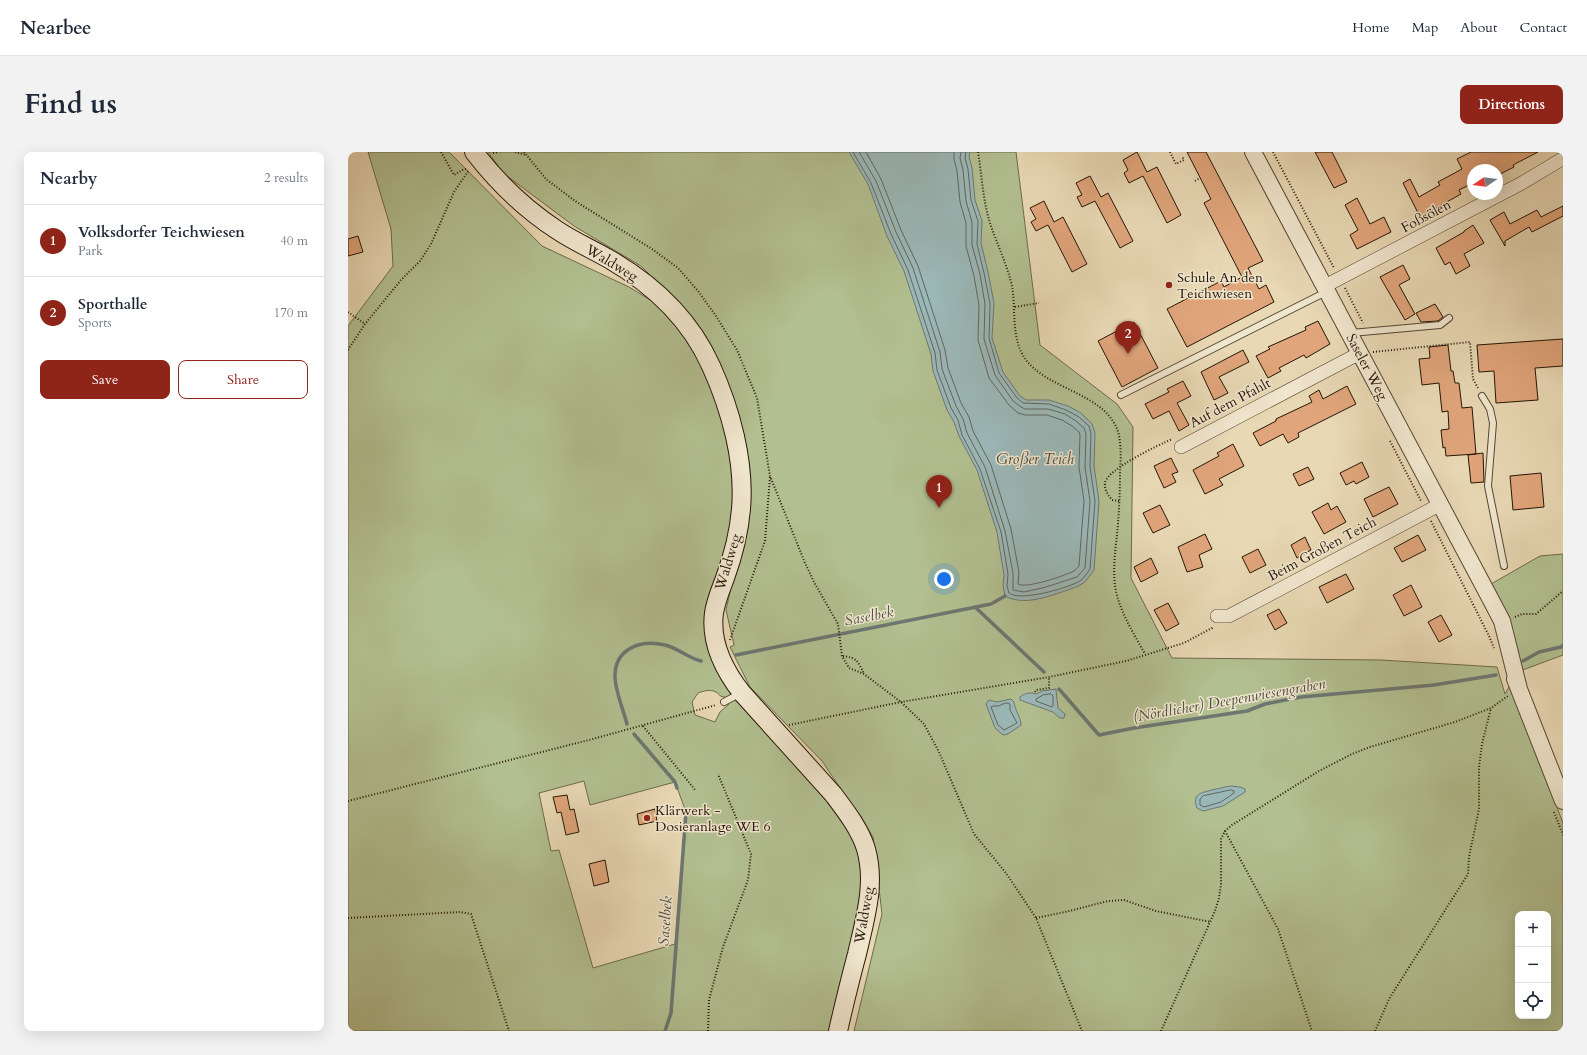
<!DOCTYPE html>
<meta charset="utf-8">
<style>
:root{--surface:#fff;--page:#f2f2f3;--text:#1f2937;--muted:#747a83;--line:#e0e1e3;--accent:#8f2418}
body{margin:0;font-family:Cardo,serif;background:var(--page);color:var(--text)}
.controls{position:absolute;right:12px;bottom:12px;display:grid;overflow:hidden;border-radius:8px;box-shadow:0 4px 16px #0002}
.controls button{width:36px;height:36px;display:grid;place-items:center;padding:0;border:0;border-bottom:1px solid var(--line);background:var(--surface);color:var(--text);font:20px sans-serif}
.compass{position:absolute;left:1119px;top:12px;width:36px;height:36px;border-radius:50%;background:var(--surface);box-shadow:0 4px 16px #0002;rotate:257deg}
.you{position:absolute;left:596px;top:427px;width:14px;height:14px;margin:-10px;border:3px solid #fff;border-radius:50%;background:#1a73e8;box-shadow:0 0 0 6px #1a73e833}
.badge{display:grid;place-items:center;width:26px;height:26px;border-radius:50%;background:var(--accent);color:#fff;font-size:13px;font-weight:700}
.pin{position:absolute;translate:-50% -33px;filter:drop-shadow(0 1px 2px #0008)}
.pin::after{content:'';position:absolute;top:21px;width:14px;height:12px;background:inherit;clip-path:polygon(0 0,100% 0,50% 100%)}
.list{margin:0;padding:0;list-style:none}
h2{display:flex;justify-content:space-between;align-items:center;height:52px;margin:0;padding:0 16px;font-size:17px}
h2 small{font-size:13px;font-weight:400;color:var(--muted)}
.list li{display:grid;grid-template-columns:26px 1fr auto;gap:12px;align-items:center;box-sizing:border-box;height:72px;padding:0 16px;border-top:1px solid var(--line)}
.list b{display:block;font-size:15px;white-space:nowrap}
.list p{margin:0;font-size:13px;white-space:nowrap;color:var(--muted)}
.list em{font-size:13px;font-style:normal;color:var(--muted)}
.actions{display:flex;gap:8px;padding:12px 16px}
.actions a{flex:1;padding:9px 0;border:1px solid var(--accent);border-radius:8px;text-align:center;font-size:14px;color:var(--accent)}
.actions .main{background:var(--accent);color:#fff}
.icon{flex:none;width:22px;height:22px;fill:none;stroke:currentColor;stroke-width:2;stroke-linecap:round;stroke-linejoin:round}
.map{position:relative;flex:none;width:1215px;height:879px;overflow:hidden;border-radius:8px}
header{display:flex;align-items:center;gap:24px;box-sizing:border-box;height:56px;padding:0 20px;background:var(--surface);border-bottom:1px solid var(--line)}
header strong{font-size:19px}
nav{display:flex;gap:22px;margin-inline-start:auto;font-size:14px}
.intro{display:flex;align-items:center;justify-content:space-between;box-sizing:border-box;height:96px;padding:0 24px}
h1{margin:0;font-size:28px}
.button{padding:10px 18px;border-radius:8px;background:var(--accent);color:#fff;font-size:14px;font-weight:700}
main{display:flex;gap:24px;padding:0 24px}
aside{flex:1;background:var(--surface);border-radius:8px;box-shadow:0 4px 16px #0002}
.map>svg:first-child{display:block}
.green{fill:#b2bf90;stroke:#6c6a4b;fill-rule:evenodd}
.water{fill:#9bb8b8;stroke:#6c7771}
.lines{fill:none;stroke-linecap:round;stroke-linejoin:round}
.shore{stroke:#60665f;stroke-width:1}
.stream{stroke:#6c7771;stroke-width:3.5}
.building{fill:#e0a57a;stroke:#251506}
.service-casing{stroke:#564632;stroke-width:8}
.minor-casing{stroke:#564632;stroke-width:14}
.tertiary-casing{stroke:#564632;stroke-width:18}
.secondary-casing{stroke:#251506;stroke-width:20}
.path{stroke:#251506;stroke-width:2;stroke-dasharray:1 2;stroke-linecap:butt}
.service{stroke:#f0e6ce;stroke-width:6}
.minor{stroke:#f0e6ce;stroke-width:13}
.tertiary{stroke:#f0e6ce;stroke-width:16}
.secondary{stroke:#f0e6ce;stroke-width:18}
.poi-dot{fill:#8f2418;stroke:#f0e6ce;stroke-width:1.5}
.labels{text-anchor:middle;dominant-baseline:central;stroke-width:3;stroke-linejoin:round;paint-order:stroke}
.street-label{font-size:14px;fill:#251506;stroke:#f0e6ce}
.poi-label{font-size:14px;fill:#251506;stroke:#f0e6ce;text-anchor:start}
.water-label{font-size:15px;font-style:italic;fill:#4e4e44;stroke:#f0e6ce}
</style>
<header>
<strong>Nearbee</strong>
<nav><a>Home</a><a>Map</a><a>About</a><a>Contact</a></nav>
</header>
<div class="intro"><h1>Find us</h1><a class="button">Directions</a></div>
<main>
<aside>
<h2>Nearby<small>2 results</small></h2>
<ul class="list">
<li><span class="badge">1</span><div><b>Volksdorfer Teichwiesen</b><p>Park</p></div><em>40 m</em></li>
<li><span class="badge">2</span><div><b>Sporthalle</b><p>Sports</p></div><em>170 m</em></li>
</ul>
<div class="actions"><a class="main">Save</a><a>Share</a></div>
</aside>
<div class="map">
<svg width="1215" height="879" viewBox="0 0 1215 879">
<rect width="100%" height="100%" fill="#e8d8b4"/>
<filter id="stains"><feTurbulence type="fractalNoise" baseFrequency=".005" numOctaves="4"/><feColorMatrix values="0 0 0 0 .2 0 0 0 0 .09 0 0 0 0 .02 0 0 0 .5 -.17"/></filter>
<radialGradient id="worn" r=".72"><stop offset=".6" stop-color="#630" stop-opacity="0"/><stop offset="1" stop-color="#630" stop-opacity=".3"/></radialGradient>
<path class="green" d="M20,0h81l93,94 87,41 54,33 21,31 38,131 -28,131 27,79 -14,8 -2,-3c-5,0 -5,-2 -9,-5 -5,-3 -13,-1 -18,1l-6,9 3,13 20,7 5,-10 9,-8 -2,-3 15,-8 91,101 36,69 -31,168h-490v-705l45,-60 -2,-37zM236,629l6,24 85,-23 11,30 -11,132 -82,24 -34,-118 -8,1 -12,-58z
M140,0h528l24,193 77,59 16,23 -2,151 41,80 209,2 116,7 8,27 5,-9 53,138v208h-709l28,-117 -9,-77 -51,-76 -72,-74 -20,-40 4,-2 -8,-35 18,-81 -4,-105 -20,-61 -26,-44 -53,-53 -67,-40 -71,-53zM1170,762h30v102h-30z
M1215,402v101l-43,16 -29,-87 49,-28z"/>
<path class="water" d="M501,0h121l-1,5 3,11 3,32 7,21 -1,22 7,29 6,31 -2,35 11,34 17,24 6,4h23l19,6 13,7 11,11 3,9 -1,33 5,35 -5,69c-4,5 -7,11 -12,14 -5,3 -12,5 -17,7 -19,6 -41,15 -60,5l-2,-10 1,-11 -7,-43 -20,-62 -18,-34 -5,-14 -7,-12 -14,-39 -2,-17 -27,-83 -17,-35 -19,-52z
M708,537l2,19 7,6 -1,4h-4l-7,-6 -33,-12v-3c4,-4 11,-5 16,-3l6,-3z
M663,547l3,3c1,9 7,15 7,23l-13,9 -5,1 -8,-7 -9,-24 3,-4 8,2z
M882,634l10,1 5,2v3l-22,14 -20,5 -6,-3c-5,-14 3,-15 15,-18 6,-1 12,-3 18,-4z"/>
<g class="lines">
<path class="shore" d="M505,0l18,31 20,51 17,36 27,83 2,17 14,38 7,12 4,15 18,34 21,63 7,42 -1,12 2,7c11,9 59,-5 71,-12 4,-3 7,-8 10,-12l5,-68 -5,-34 1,-33 -2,-8 -10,-9 -13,-7 -17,-6 -26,-1 -6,-5 -18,-25 -10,-35 1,-34 -6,-31 -7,-29 1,-23 -7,-21 -3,-31 -3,-11 1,-6
M511,0l17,29 20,51 17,36 27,84 2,17 14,37 7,13 4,14 18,34 20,64 8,42v17l11,2 22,-5 31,-10 8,-9 5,-67 -5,-34 1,-33 -2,-6 -8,-7 -11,-7 -17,-5h-23l-4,-2 -8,-6 -18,-26 -11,-36 1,-35 -5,-30 -8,-29v-23l-6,-21 -3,-31 -3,-12 1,-6
M518,0l15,27 20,51 17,36 27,84 3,18 13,35 8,14 4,14 18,34 20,64 8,43 -1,12c8,5 45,-8 54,-12 3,-1 5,-4 7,-6l5,-65 -5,-34 1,-32 -1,-3 -7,-6 -10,-6 -15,-5h-22l-7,-2 -9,-8 -20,-27 -11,-38 1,-35 -5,-29 -8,-30v-23l-6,-21 -3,-31 -3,-12v-7
M703,542l2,2v9l-1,2 -16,-6v-2l7,-4z
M658,551l4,1v6l7,13 -13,7 -6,-5 -7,-18 2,-1h5z
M883,638l3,1v2l-13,9 -17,5 -4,-2v-6l3,-3z"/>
<path class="stream" d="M627,455l69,65
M388,503l255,-51 14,-8
M1175,509l16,-9 22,-5 2,-2
M711,537l40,46 35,-7 113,-17 18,-7 36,-7 133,-12 62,-10
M279,572c-4,-15 -11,-31 -12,-46 -1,-29 25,-39 50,-33 13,3 23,13 36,16
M286,582l41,48 2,6
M317,879l6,-18 15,-201"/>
</g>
<path class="building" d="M789,0l10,20 10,-5 24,48 -14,8 -24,-47 -14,7 -5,-10 4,-3 -5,-10z
M839,0h19l57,109 -15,7 11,21 7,-4 8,17 -87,45 -20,-38 54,-28 3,6 18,-10 -38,-74 7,-4z
M967,0h17l15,30 -13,6z
M1123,0h67l-25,13 1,2 -14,7 -2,-4h-25v13l-14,7 2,4 -41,23 -17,-34 7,-4 9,18 21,-12 -2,-3 24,-13 -5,-10z
M742,24l11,21 7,-4 25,48 -13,7 -25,-47 -13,6 -5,-10 5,-2 -6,-12z
M1009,46l13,26 14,-7 7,15 -34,17 -7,-14 8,-5 -13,-25z
M696,49l10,21 9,-5 24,47 -15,8 -24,-47 -12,6 -5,-9 5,-3 -6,-11z
M1215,54v10l-31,16 -3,-5 -24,14v5l-15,-26 14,-8 6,12 27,-14 4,7z
M1125,73l11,18 -20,11 6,12 -14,8 -6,-12 -5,3 -9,-17 28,-16v-1z
M10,84l5,16 -15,4v-17z
M1055,113l7,14 -11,6 16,29 -10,6 -25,-43z
M1087,152l8,13 -5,4 -17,1 -5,-9z
M970,169l12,23 -24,14 -2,-3 -25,13 2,3 -13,7 -12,-22 14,-7 -2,-2 38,-17 -1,-3z
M786,170l24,46 -36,19 -24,-46z
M1215,187v27l-28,2 3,32 -42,3 -2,-32 -15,1 -2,-27z
M1100,193l3,26h2l2,12h4l3,25 10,-1 4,47 -30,2 -1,-9 -2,1 -2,-18 8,-1 -1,-18 -6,1 -3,-29 -17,2 -3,-26 11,-1 -1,-11z
M895,198l6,12 -30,15 9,16 -14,7 -13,-28z
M835,229l8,15 -14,7 12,22 -10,6 -10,-20 -16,8 -8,-15 24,-12 -2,-3z
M999,234l9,18 -58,29 1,4 -11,6 -5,-9 -23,12 -7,-13 23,-12v-2l36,-17 -3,-6 10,-6 4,9z
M885,292l11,22 -25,13 4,6 -18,9 -12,-24 26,-14 -2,-3z
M1135,301l1,29 -13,1 -3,-28z
M823,306l7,14 -6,2 4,8 -12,6 -10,-22z
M1014,310l7,15 -13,7 -2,-3 -8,4 -6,-12z
M960,315l6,12 -15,7 -6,-12z
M1193,321l3,34 -31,3 -3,-34z
M1041,335l9,17 -25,13 -9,-18z
M980,351l3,7 6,-4 9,16 -22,12 -12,-22z
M812,353l10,20 -17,8 -10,-20z
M857,382l7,15 -13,6 4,12 -16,5 -9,-25z
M1070,383l8,15 -24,12 -8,-14z
M957,385l6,13 -14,8 -6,-13z
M910,397l8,16 -16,8 -8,-16z
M803,406l7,15 -17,9 -7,-15z
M998,422l8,15 -27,14 -8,-16z
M1063,433l11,22 -18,9 -11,-21z
M820,451l11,21 -13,7 -12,-21z
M931,457l8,14 -12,7 -8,-15z
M1093,463l11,20 -13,7 -11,-20z
M219,643l3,15 4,-1 5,23 -13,3 -5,-23 -4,1 -4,-16z
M307,657l2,12 -18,4 -2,-11z
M257,708l4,22 -15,4 -5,-22z"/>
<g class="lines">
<defs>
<path id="service" d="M1003,181l89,-8 9,-7
M773,243l205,-103
M1134,244l8,13 3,14 -5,63 16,80
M376,550l17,-9"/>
<path id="minor" d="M977,134l197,-103 40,-24
M833,295l179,-94
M869,464h12l212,-112"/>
<path id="tertiary" d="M905,0l238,448 11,21 17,68
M1167,527l48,122"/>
<path id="secondary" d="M126,0c23,30 51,57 83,78 16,11 35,19 52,29 45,26 81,60 102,107 20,44 34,96 30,143 -2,24 -8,47 -16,69 -4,11 -9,22 -11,35 -4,30 10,57 28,80l91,101c12,16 27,35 33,55 10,35 -1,70 -9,105 -7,26 -13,51 -19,77"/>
</defs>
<use href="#service" class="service-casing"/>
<use href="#minor" class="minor-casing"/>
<use href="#tertiary" class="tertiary-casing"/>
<use href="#secondary" class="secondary-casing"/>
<path class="path" d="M93,0l13,23 10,-6h4
M167,0l11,3
M176,0l22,27 29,22 77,48 26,19 20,23 18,25 21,34 20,48 13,78 35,87 10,21 23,40 4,32 7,12 15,6 37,28 23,22 15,28 35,82 32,39 30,45 46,113
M630,0c4,24 5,51 13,74 7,20 16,39 21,60 4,22 -1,51 12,71 22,34 84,35 95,78 2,12 2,25 1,36 0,22 -1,43 -3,64 -2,16 -4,34 -2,51 4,25 18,46 30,68
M822,0l6,12 8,-4 -2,-4
M925,0l61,116
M145,1l6,-1
M847,29l5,-3
M997,136l18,35
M667,155l24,-4
M0,160l17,12
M0,198l17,-26 36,-44 19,-19 11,-17 23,-52 15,-22
M1025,200l97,-10 3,37 5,9
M1042,289l31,60
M771,349l-7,-1c-4,-5 -8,-11 -7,-17 2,-14 54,-38 67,-44
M1083,369l58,115 5,12
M1167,465l7,-3h14l27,-23
M382,488l35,-99 5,-64
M495,504c14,2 15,5 21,18
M687,540l1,-2 13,-2v-11
M441,573l112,-23 148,-25 77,-16 58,-18 28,-15 1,-2
M295,574l53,65
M0,649l241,-61 127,-35
M1206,660l9,23
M877,679l53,98 34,102
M0,766l112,-6 11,2 38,117
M688,766l29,-6 43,-11 16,-1 32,11 55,11
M360,879l1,-31 14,-53 25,-67 3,-26 -33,-80
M813,879l54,-120 4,-13 2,-14v-45l4,-8 7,-6 87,-54 33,-17 18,-7 85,-25 36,-14 17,-12
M1027,879l14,-32 79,-125 1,-17 10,-48v-42l3,-23 9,-36"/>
<use href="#service" class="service"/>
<use href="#minor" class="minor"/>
<use href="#tertiary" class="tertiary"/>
<use href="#secondary" class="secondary"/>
</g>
<g class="poi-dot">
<circle cx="821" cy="133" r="4"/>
<circle cx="299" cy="666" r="4"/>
</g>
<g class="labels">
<g class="street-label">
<text transform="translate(1078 64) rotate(-28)">Foßsölen</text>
<text transform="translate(264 111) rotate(31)">Waldweg</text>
<text transform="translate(1019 215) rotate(62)">Saseler Weg</text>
<text transform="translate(882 251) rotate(-28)">Auf dem Pfahlt</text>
<text transform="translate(974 397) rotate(-28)">Beim Großen Teich</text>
<text transform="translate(380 410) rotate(-73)">Waldweg</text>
<text transform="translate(516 763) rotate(-80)">Waldweg</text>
</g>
<g class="poi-label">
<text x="829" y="125">Schule An den<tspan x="829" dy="16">Teichwiesen</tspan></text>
<text x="307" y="658">Klärwerk -<tspan x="307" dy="16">Dosieranlage WE 6</tspan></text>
</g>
<g class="water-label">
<text x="687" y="307">Großer Teich</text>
<text transform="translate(521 464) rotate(-11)">Saselbek</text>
<text transform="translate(881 548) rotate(-10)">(Nördlicher) Deepenwiesengraben</text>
<text transform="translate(317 769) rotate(-86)">Saselbek</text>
</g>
</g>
<rect width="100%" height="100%" filter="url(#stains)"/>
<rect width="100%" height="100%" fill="url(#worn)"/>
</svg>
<div class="controls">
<button>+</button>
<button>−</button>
<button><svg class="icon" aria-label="locate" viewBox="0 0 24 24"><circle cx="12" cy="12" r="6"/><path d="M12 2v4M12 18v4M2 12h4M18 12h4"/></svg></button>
</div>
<svg class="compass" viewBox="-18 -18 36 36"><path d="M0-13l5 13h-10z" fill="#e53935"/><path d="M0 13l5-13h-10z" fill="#747a83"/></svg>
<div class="you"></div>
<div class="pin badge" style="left:591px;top:356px">1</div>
<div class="pin badge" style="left:780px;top:202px">2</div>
</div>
</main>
